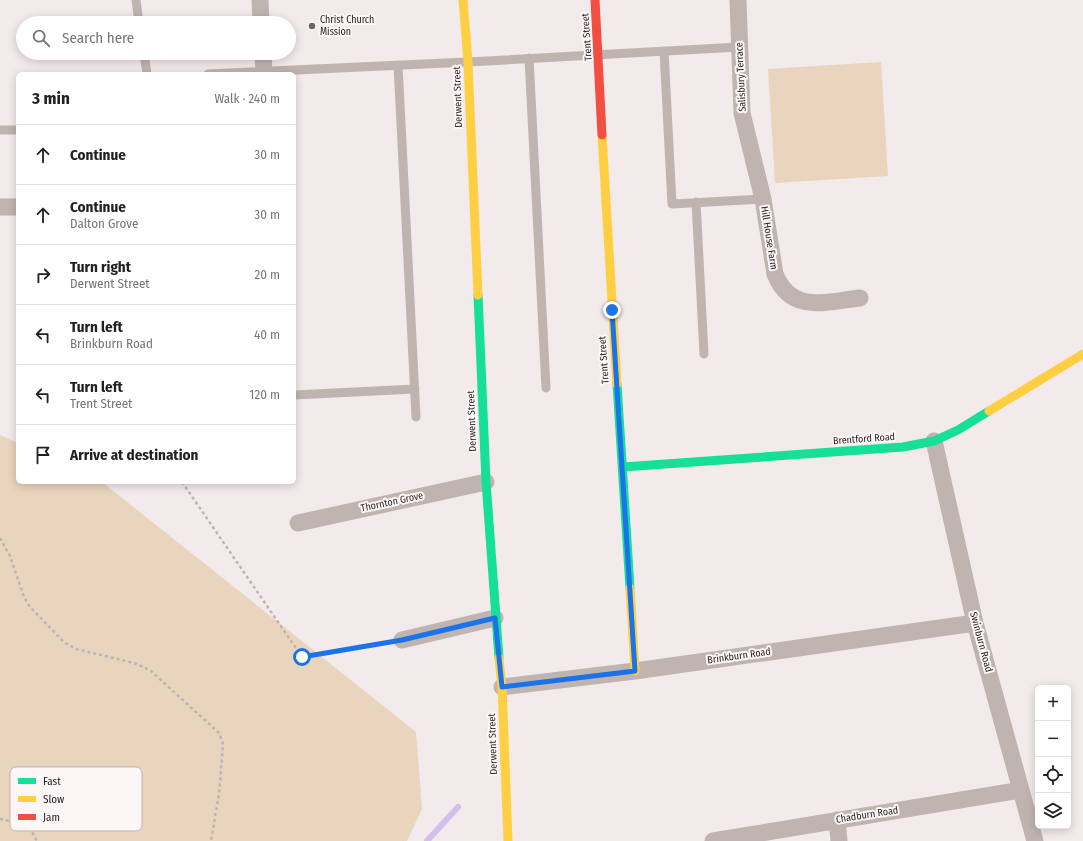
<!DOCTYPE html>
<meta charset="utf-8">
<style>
:root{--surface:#fff;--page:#f6f6f6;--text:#222;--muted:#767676;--line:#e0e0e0}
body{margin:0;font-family:"Fira Sans Condensed",sans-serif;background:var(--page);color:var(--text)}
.controls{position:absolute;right:12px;bottom:12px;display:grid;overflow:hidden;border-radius:6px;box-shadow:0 2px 10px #0003}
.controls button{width:36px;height:36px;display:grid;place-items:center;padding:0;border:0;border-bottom:1px solid var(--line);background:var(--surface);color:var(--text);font:20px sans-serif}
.stop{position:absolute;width:12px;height:12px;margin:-9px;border:3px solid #1a73e8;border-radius:50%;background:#fff}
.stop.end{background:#1a73e8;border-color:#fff;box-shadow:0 1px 4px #0008}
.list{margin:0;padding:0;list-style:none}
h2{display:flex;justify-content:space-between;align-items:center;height:52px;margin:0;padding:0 16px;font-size:17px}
h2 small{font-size:13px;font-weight:400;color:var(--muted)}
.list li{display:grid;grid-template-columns:26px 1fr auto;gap:12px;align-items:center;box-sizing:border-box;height:60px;padding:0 16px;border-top:1px solid var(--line)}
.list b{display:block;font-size:15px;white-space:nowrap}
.list p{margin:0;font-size:13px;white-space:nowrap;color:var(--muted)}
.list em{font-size:13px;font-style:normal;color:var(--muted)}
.icon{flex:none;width:22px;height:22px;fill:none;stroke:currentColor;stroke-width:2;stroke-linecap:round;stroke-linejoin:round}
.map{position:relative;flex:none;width:1083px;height:841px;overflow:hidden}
.search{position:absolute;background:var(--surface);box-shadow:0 2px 10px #0003;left:16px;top:16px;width:280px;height:44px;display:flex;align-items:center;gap:10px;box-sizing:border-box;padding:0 14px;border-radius:22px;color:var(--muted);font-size:15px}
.panel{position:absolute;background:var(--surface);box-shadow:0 2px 10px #0003;left:16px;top:72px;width:280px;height:412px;border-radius:6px}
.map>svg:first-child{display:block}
.green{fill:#e9d4bd}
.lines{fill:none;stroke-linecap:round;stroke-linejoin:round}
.stream{stroke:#d4beee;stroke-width:6}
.path{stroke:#bdb4b2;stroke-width:2.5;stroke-dasharray:3 3;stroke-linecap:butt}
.lane{stroke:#bfb4b0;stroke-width:9}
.street{stroke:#bfb4b0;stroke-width:17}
.fast{stroke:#16e098;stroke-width:9}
.slow{stroke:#ffcf43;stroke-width:9}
.jam{stroke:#f24e42;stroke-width:9}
.route{stroke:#1a73e8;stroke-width:5}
.poi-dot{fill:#6d6667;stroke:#fdf6f7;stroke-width:1.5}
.labels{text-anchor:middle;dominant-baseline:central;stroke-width:4;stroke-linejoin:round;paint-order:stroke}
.poi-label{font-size:10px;fill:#251f20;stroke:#fdf6f7;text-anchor:start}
.street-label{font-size:10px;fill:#251f20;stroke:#fdf6f7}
.key{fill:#fdf6f7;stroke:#bcb6b6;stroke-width:1}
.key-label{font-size:11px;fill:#251f20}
</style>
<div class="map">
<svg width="1083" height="841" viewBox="0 0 1083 841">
<rect width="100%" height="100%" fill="#f3eaeb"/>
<path class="green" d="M881,62l7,114 -113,7 -7,-114z
M0,435l18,8v39h84l314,250 6,77 -15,32h-407z"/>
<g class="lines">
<path class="stream" d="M427,841l31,-34"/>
<path class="path" d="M182,482l120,175 82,-14
M0,538l10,18 14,41 6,10 34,35 12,7 58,14 16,7 69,63 4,11 -4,50 -8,47
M0,819l15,3 16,8 6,11"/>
<path class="lane" d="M136,0l3,23
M664,51l8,153 91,-5
M144,53l3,21
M529,58l17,330
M398,65l18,352
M208,74l260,-12 271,-15
M0,130h18
M696,202l8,152
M294,395l121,-6"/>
<path class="street" d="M260,0l1,23
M738,0l4,113 21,86 12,75c16,40 51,28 85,24
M263,53l1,21
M0,207h18
M934,441l41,182 60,218
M298,523l188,-41
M402,640l93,-22
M502,687l133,-16 340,-48
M837,820l2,21
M713,841l308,-51"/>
<path class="fast" d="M478,295l8,187 13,176
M617,384l13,204
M623,467l280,-20 31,-6 24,-11 31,-19"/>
<path class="slow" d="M463,0l5,62 10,233
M602,135l15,249
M989,411l94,-57
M630,588l5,83
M499,658l3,29 6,154"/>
<path class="jam" d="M595,0l7,135"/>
</g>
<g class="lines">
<path class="route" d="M302,657l100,-17 93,-22 7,69 133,-16 -23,-361"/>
</g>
<circle class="poi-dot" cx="312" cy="26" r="4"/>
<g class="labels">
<g class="poi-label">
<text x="320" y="20">Christ Church<tspan x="320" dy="12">Mission</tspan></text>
</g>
<g class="street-label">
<text transform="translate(587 37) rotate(-94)">Trent Street</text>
<text transform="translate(741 77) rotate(-93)">Salisbury Terrace</text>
<text transform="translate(458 97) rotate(-92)">Derwent Street</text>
<text transform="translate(769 238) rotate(81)">Hill House Farm</text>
<text transform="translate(604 360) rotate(-94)">Trent Street</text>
<text transform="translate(472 421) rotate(-92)">Derwent Street</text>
<text transform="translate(864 439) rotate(-4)">Brentford Road</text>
<text transform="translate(392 502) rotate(-12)">Thornton Grove</text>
<text transform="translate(981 642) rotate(75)">Swinburn Road</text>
<text transform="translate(739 656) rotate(-8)">Brinkburn Road</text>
<text transform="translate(493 744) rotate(-92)">Derwent Street</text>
<text transform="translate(867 815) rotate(-9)">Chadburn Road</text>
</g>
</g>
<rect x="10" y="767" width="132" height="64" rx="6" class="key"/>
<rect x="18" y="778" width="18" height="6" fill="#16e098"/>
<rect x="18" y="796" width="18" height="6" fill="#ffcf43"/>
<rect x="18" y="814" width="18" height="6" fill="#f24e42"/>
<g class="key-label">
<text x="43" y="785">Fast</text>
<text x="43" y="803">Slow</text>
<text x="43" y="821">Jam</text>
</g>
</svg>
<div class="controls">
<button>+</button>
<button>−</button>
<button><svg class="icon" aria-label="locate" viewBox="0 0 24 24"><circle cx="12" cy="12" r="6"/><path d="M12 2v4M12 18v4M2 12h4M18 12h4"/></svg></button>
<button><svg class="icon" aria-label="layers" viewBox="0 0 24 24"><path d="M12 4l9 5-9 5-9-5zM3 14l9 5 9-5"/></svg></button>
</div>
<div class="stop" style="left:302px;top:657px"></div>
<div class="stop end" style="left:612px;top:310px"></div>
<div class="search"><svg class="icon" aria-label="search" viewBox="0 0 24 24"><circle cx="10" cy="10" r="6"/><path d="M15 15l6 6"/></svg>Search here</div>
<section class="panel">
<h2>3 min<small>Walk · 240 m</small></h2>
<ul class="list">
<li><svg class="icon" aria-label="ahead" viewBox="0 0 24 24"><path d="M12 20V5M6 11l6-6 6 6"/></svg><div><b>Continue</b></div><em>30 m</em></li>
<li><svg class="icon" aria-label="ahead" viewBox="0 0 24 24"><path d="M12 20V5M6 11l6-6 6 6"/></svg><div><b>Continue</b><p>Dalton Grove</p></div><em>30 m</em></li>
<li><svg class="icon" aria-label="right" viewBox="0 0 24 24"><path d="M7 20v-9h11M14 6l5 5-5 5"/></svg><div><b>Turn right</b><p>Derwent Street</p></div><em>20 m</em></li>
<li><svg class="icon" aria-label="left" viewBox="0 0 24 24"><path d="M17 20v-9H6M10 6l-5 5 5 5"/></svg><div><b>Turn left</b><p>Brinkburn Road</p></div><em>40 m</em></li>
<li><svg class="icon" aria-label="left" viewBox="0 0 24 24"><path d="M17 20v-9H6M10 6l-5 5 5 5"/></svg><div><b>Turn left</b><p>Trent Street</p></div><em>120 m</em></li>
<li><svg class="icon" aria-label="arrive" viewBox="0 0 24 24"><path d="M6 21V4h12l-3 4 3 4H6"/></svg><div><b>Arrive at destination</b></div></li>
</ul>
</section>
</div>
